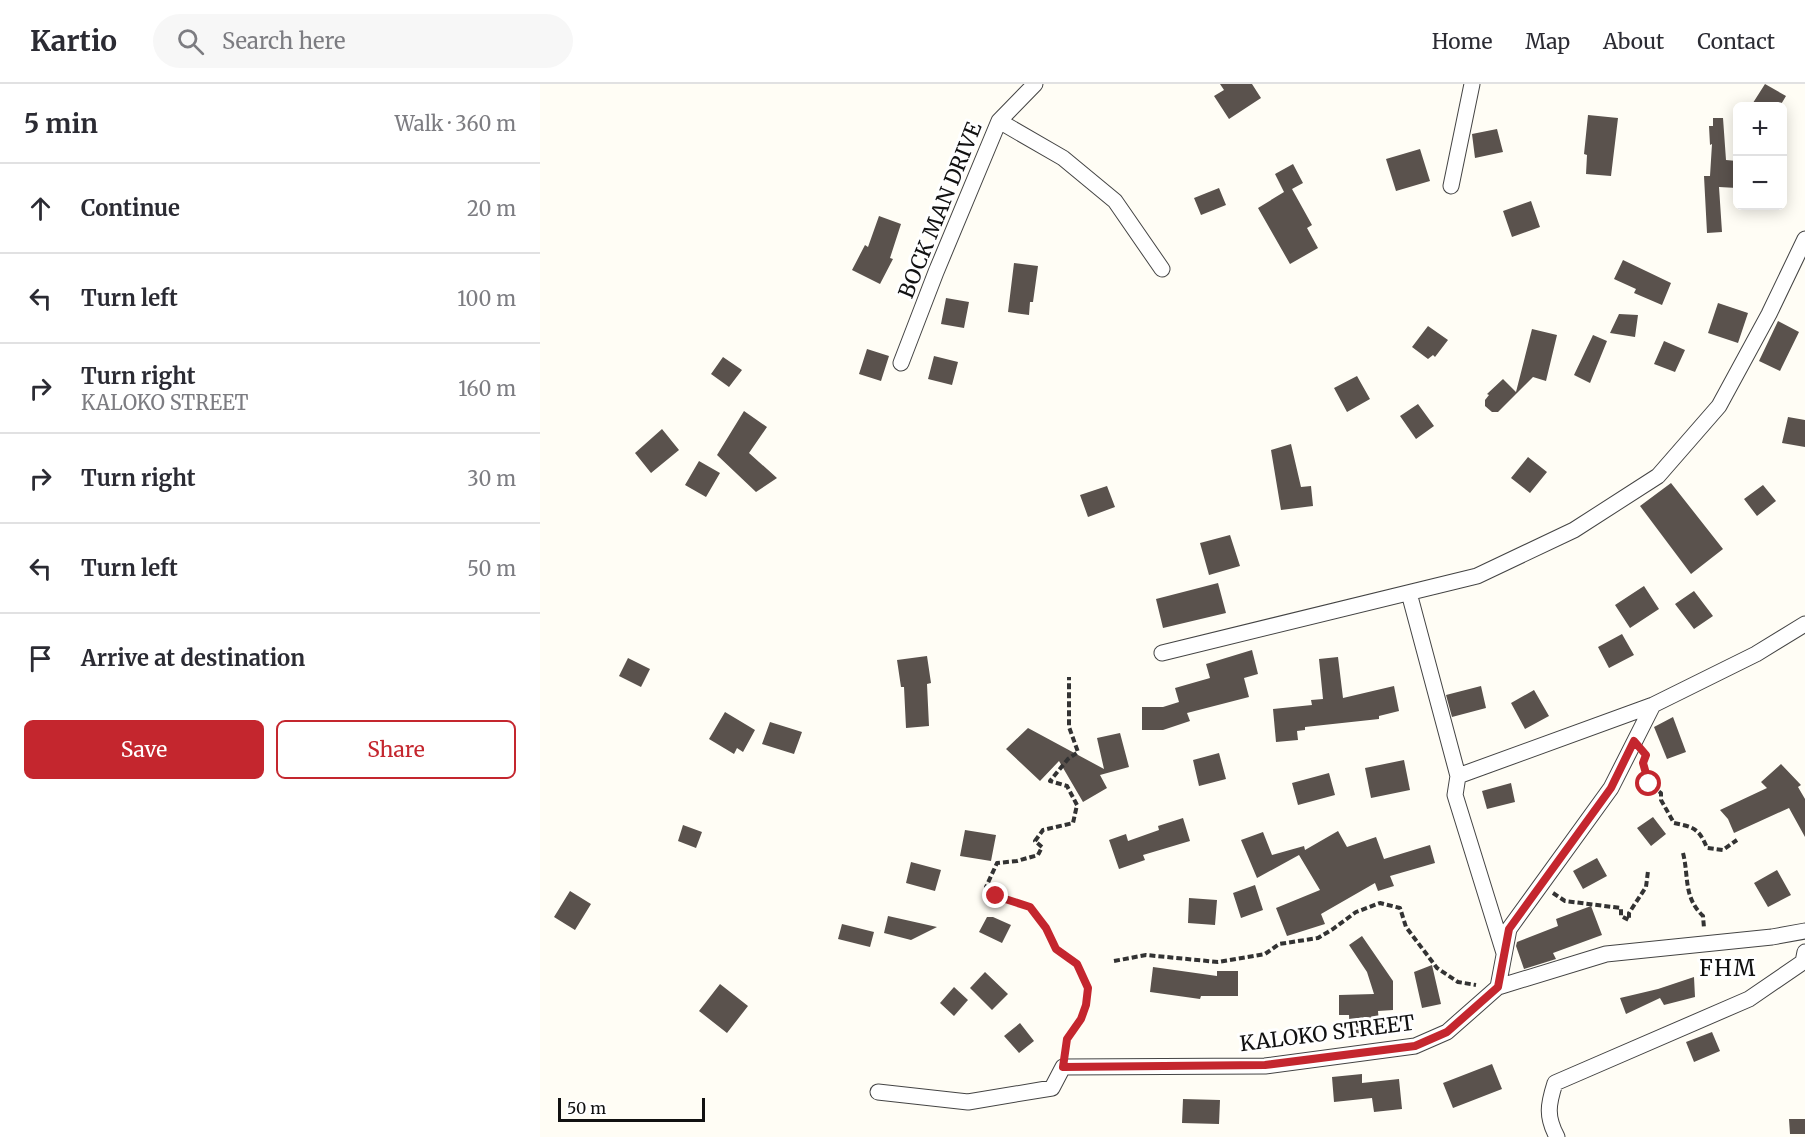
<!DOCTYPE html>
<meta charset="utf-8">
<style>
:root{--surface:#fff;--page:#f7f7f7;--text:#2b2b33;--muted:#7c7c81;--line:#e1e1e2;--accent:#c4262e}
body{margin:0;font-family:Merriweather,serif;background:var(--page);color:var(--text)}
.controls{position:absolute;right:18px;top:18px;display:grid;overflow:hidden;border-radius:9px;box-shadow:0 3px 15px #0003}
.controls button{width:54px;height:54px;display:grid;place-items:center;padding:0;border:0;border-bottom:2px solid var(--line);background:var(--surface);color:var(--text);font:30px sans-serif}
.scale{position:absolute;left:18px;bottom:15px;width:147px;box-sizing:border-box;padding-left:6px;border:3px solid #111;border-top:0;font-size:16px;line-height:21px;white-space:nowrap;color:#111;-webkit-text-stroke:4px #fff;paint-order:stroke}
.stop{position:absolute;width:18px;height:18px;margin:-14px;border:4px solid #c4262e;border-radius:50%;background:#fff}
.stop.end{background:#c4262e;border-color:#fff;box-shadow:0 2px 6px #0008}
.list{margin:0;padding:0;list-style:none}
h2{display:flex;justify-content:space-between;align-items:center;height:78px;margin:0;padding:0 24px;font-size:26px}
h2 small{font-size:20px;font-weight:400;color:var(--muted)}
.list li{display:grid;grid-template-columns:39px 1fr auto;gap:18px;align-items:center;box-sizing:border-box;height:90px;padding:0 24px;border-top:2px solid var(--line)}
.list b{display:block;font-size:22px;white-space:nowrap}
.list p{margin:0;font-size:20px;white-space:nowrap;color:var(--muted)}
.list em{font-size:20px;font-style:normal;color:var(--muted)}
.actions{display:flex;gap:12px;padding:18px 24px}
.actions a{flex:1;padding:14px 0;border:2px solid var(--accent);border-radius:9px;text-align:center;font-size:21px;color:var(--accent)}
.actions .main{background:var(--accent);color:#fff}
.icon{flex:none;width:33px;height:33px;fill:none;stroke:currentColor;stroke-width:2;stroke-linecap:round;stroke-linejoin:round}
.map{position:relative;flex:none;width:1265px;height:1053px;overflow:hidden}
header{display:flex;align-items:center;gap:36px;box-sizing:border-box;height:84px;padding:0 30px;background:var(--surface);border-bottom:2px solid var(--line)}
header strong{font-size:28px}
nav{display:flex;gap:33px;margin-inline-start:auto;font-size:21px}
.search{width:420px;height:54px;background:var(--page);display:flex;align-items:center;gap:15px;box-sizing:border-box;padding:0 21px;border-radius:33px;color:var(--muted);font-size:22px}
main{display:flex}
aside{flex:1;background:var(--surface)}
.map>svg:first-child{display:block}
.building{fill:#5a524d}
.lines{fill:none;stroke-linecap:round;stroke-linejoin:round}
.minor-casing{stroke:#444;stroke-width:17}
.path{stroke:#333;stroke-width:4;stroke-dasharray:6 3;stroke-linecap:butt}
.minor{stroke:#fff;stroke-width:15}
.route{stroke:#c4262e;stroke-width:8}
.labels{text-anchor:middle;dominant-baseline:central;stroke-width:6;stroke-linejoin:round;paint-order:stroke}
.street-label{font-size:21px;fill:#111;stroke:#fff}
.neighbourhood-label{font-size:22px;letter-spacing:1.5px;fill:#111;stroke:#fff}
</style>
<header>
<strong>Kartio</strong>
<div class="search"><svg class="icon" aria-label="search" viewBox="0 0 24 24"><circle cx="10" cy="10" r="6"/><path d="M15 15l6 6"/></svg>Search here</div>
<nav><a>Home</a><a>Map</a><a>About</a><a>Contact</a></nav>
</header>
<main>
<aside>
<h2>5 min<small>Walk · 360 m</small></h2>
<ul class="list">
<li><svg class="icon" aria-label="ahead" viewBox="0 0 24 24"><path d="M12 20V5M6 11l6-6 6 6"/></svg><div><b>Continue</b></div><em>20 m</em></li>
<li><svg class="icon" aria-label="left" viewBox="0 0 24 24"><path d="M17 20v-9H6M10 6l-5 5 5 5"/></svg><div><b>Turn left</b></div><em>100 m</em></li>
<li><svg class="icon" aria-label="right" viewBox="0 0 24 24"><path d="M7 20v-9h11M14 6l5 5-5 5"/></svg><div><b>Turn right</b><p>KALOKO STREET</p></div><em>160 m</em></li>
<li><svg class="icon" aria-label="right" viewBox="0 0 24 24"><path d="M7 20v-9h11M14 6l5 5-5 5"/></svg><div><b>Turn right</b></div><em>30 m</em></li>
<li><svg class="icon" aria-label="left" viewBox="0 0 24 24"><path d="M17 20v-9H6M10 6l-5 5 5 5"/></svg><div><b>Turn left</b></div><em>50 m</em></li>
<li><svg class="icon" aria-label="arrive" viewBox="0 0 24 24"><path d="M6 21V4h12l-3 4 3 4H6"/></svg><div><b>Arrive at destination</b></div></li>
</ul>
<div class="actions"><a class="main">Save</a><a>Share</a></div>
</aside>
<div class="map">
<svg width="1265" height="1053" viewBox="0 0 1265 1053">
<rect width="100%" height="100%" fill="#fffdf5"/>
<path class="building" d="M680,0h32l9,14 -32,21 -15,-23 10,-6z
M1225,0l21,12 -6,10h-29z
M1048,31l30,3 -7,58 -25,-2 1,-19 -3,-1z
M1173,34h10l3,42 11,1v27l-18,-1 3,45 -15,1 -3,-57h6l2,-32 -2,1 -1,-19h4z
M957,45l6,23 -28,6 -3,-24z
M880,65l10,32 -34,10 -10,-32z
M753,80l10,19 -11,6 20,36 -5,3 11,20 -28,16 -32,-56 26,-16 -9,-18z
M679,104l7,17 -25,10 -7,-17z
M991,117l9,26 -28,10 -9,-26z
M339,132l22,8 -11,34 3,1 -13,25 -28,-14 13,-25 3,2z
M1083,176l48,23 -9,22 -28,-12 2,-4 -22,-10z
M474,179l24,3 -5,36h-3l-1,13 -21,-3z
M406,214l23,4 -5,26 -23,-4z
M1178,219l30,10 -10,30 -30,-10z
M1079,230l19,1 -3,22 -25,-4z
M1238,237l21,11 -19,39 -21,-10z
M888,242l20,14 -13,17 -2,-2 -5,4 -16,-12z
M992,245l25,6 -11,46 -13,-4 -35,35h-6l-7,-6v-6l4,-5 -2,-1 16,-15 13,13z
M1053,251l14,6 -17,42 -16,-8z
M1124,257l21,9 -10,22 -21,-8z
M327,265l22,7 -8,25 -22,-7z
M394,272l24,6 -6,23 -24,-6z
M183,273l19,13 -13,17 -18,-13z
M817,292l13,23 -23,13 -13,-24z
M878,320l16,22 -18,13 -16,-23z
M204,327l23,16 -18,26 28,25 -21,14 -39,-37z
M1248,333l17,3v27l-23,-4z
M122,345l17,21 -28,23 -16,-20z
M751,360l10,43 10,-1 2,20 -32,4 -10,-60z
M988,373l19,15 -17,21 -19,-15z
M159,377l21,12 -14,24 -21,-12z
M1131,399l52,66 -32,25 -51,-68z
M1223,401l13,16 -19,15 -13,-17z
M567,402l8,21 -27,10 -8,-22z
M690,451l10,31 -31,9 -9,-32z
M678,499l8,30 -63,15 -7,-29z
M1104,502l15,23 -29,19 -15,-23z
M1154,507l19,25 -19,13 -19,-25z
M1082,550l12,21 -25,13 -11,-21z
M712,566l6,24 -14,4 5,19 -62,16 3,8 -27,9h-21v-23h21l16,-5 -4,-14 35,-10 -4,-14z
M387,572l4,27 -4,1 2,42 -23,2 -2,-41h-3l-4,-27z
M798,573l5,41 51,-12 5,25 -20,5v3l-74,8v3l-8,1 1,9 -22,2 -3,-33 39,-4 -1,-5 12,-1 -4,-40z
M88,574l22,11 -9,18 -22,-11z
M941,602l5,22 -34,9 -6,-22z
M994,606l15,26 -24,13 -14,-26z
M185,628l30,18 -12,22 -6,-4 -3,6 -25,-15z
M1133,633l13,35 -19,7 -13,-32z
M230,638l32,10 -8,22 -32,-10z
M488,644l76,41 -7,-31 23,-5 9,34 -29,8 7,13 -24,14 -24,-41 -19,20 -34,-32z
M679,669l7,26 -27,7 -6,-26z
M864,676l6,30 -39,8 -6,-30z
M1241,680l20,21 -3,2 7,12v38l-16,-29 -55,25 -6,-14 -8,-9 47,-22 -6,-6z
M789,689l6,22 -37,10 -6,-22z
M971,699l4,19 -28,7 -5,-18z
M1113,733l13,17 -15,12 -14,-18z
M643,734l7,23 -47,14 2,5 -26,9 -10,-29 17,-6 2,7 31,-11 -1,-4z
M143,741l19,7 -6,16 -18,-7z
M425,746l31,5 -5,26 -31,-5z
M798,747l9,16 29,-10 8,22 46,-14 5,18 -45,13 4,10 -16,5 -3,-8 -54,31 4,10 -38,12 -11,-28 44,-18 -21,-35 -42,23 -16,-38 22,-8 9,23 32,-9 1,4z
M1057,774l10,18 -24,13 -10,-18z
M371,778l30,8 -6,21 -29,-8z
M1237,786l14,25 -23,12 -14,-24z
M715,801l8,25 -22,8 -8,-25z
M30,807l21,13 -16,26 -21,-13z
M649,814l28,2 -2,25 -27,-2z
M1051,822l11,29 -49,18 3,6 -32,10 -8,-23 1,-4 41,-16 -2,-7z
M348,832l49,11 -26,13 -27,-7z
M447,833h6l18,8 -9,18 -23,-11z
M302,840l32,8 -4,15 -32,-8z
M822,852l31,45v29l-15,1 2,23 -30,2 -1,-21h-10v-20l35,-1 -7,-22 -18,-27z
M892,881l9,39 -19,4 -8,-36z
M613,883l64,9v-5h21v25h-37l-1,3 -50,-7z
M445,888l23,22 -16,16 -22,-22z
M1154,893l1,20 -31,8 -4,-7 -34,16 -6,-16 38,-9z
M180,900l28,22 -21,27 -28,-22z
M414,903l14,13 -14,16 -14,-13z
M480,939l14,18 -15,12 -15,-17z
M1172,948l8,19 -26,11 -8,-20z
M952,980l10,25 -49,19 -10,-25z
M822,990v9l37,-4 3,30 -28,3 -2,-14 -38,4 -2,-25z
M643,1015l37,1 -1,24 -37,-1z
M1249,1035h16v15h-15z"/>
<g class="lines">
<defs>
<path id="minor" d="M459,37l64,37 52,43 47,68
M911,102l21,-102
M361,279l35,-91 63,-151 36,-37
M869,509l49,183 -3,19 49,158
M622,569l315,-77 97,-46 84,-54 61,-70 50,-92 36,-75
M918,692l195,-71 103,-51 49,-30
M958,903l11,-58 102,-141 42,-83
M338,1008l90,10 84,-14 11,-21 202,-1 150,-20 32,-14 51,-45 108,-33 166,-17 33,-6
M1017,1053c-11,-21 -9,-32 -2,-54l194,-84 54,-37 2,-10"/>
</defs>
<use href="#minor" class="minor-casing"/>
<path class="path" d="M1104,677l5,23 12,9v7l13,23c19,4 25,5 33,25l16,2 14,-10
M1143,769c6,23 0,44 20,63l1,12
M1013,809l12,8 56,7v8l8,4v-7l17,-26 2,-16
M574,877l32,-6 72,7 47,-8 14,-10 39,-6 15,-9 23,-17 24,-9 20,5 6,19 31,41 21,14 18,3
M525,967l2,-12 14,-20 5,-14 2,-17 -11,-24 -21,-15 -10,-21 -16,-21 -34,-11 -10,-9 11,-24 20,-2 21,-6 4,-8 -7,-6 8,-11 30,-7 4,-18 -10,-19 -17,-5 18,-22 10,-7 -9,-25v-50"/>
<use href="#minor" class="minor"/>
</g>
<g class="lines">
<path class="route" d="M456,812l34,11 16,21 10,21 21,15 11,24 -2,17 -5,14 -14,20 -4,28 202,-2 150,-19 32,-14 51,-45 11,-58 102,-141 23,-47 12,14 -3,8 6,21"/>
</g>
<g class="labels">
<g class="street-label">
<text transform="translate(400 126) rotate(-68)">BOCK MAN DRIVE</text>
<text transform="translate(787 949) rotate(-7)">KALOKO STREET</text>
</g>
<g class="neighbourhood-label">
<text x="1188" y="884">FHM</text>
</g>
</g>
</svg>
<div class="controls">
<button>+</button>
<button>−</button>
</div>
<div class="scale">50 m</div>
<div class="stop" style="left:1109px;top:700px"></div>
<div class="stop end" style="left:456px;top:812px"></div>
</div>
</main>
